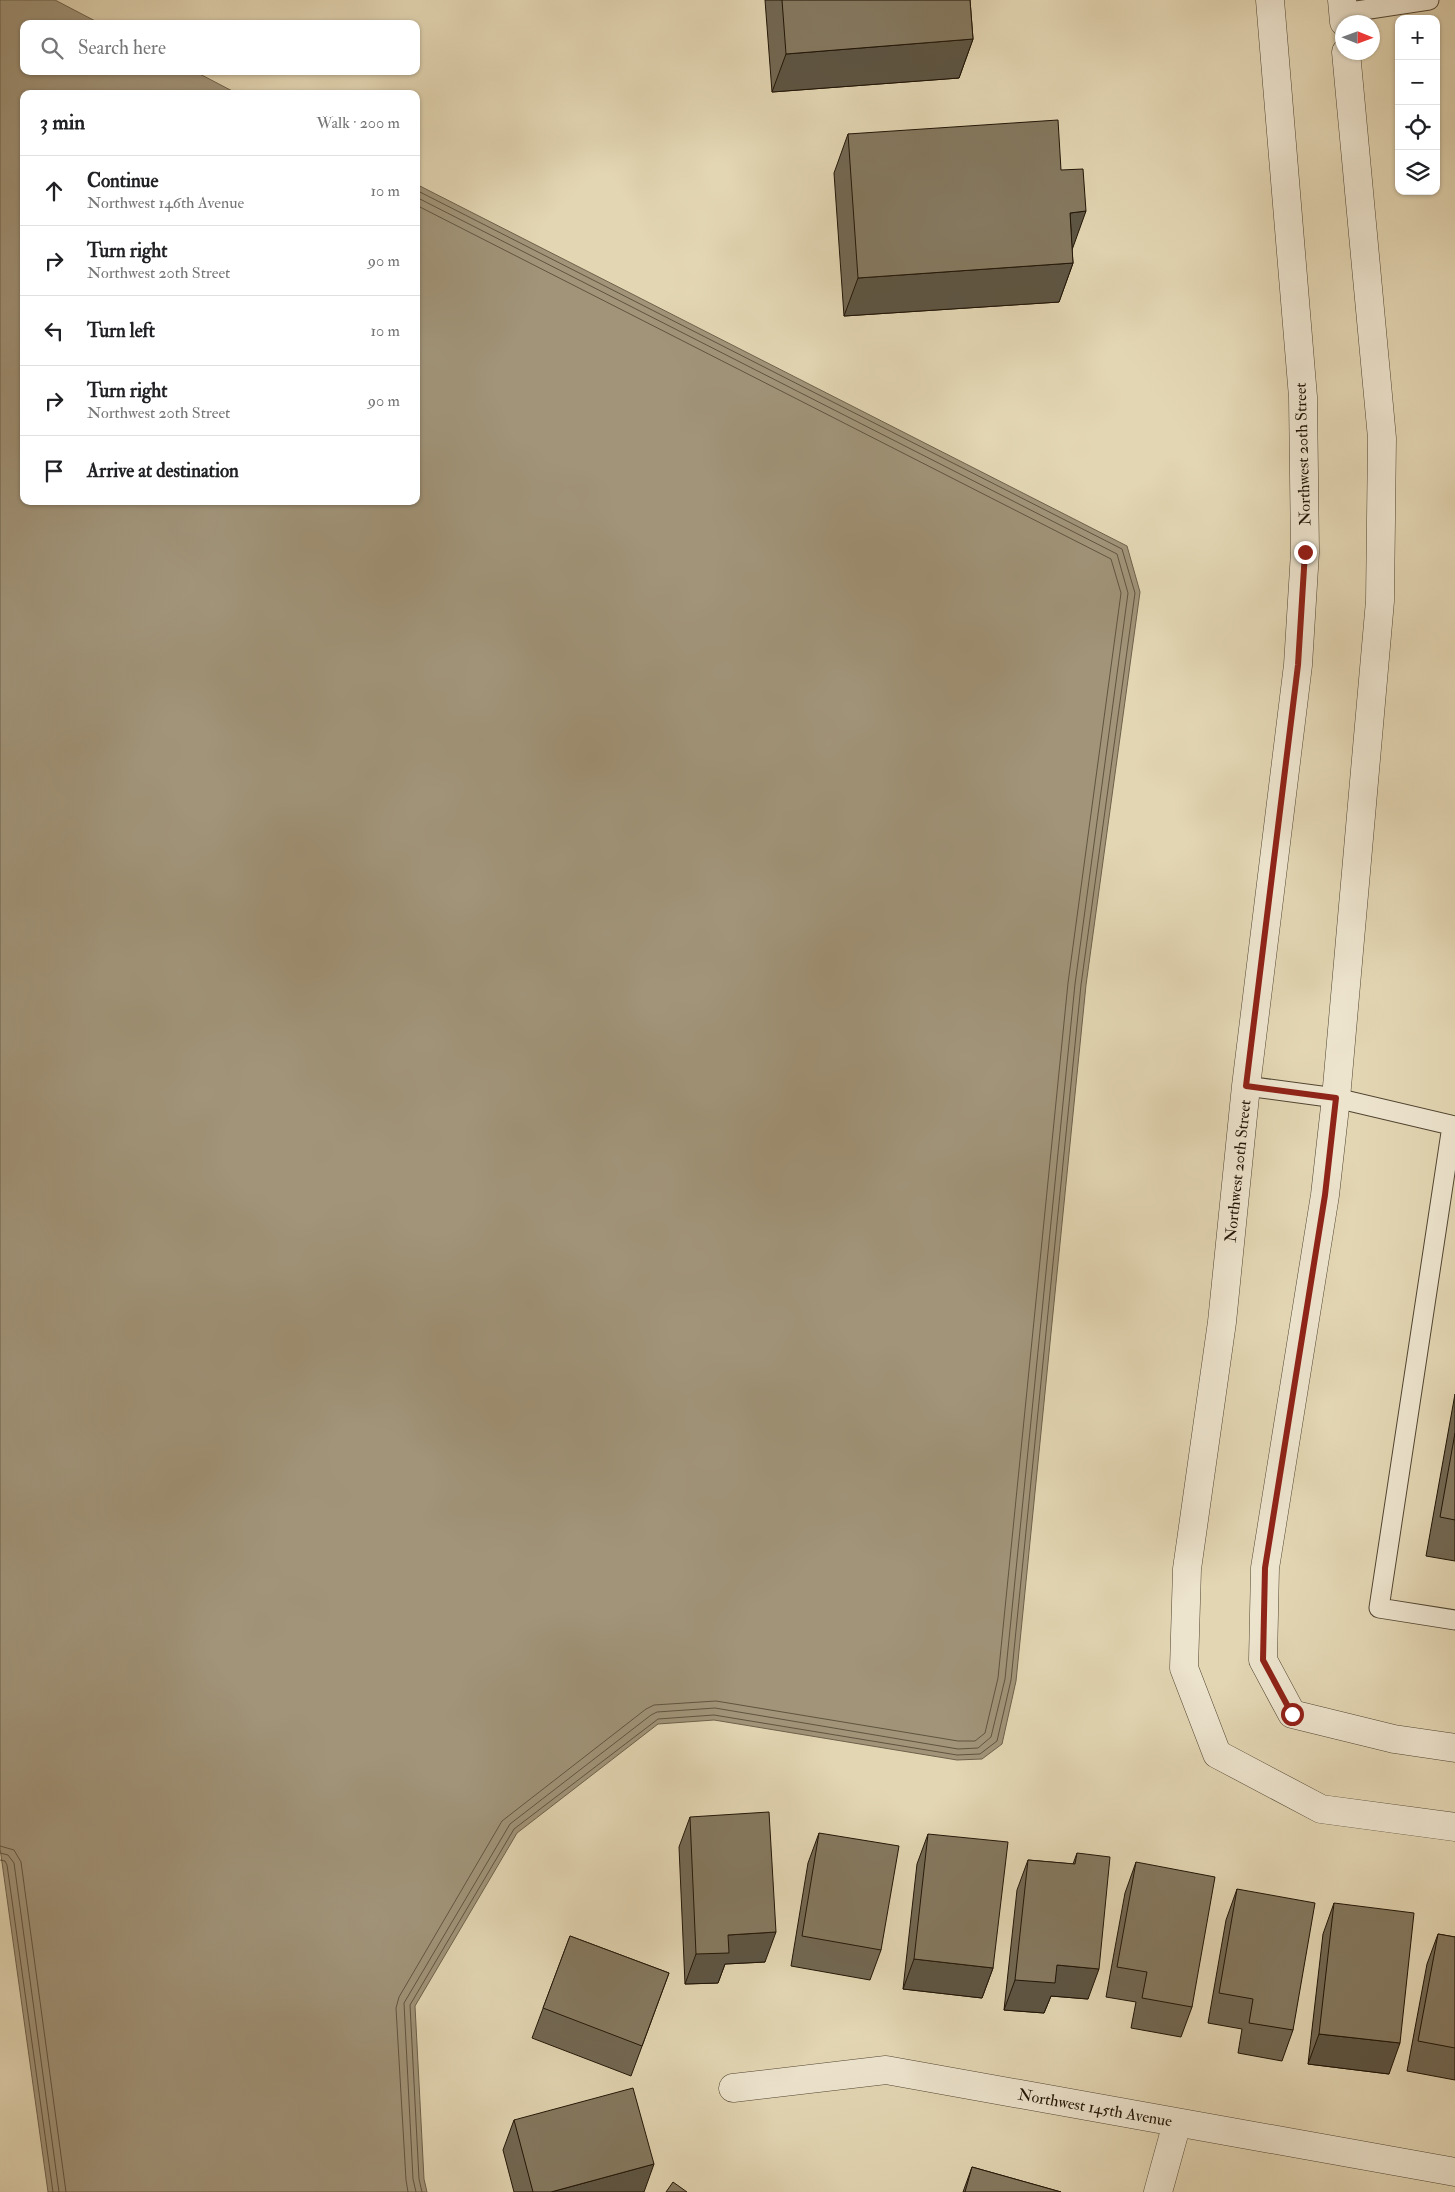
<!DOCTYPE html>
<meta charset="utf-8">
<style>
:root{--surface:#fff;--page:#f6f6f6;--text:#202124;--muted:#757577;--line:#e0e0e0}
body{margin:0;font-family:"IM FELL Double Pica",serif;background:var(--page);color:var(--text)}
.controls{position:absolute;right:15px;top:15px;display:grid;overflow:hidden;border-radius:10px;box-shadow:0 1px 4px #0004}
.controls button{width:45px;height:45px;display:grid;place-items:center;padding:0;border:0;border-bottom:1px solid var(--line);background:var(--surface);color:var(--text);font:25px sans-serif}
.compass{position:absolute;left:1335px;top:15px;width:45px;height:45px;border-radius:50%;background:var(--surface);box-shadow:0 1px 4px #0004;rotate:91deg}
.stop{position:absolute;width:15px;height:15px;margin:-11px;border:4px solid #8f2418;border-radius:50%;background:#fff}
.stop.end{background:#8f2418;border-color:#fff;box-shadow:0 1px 5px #0008}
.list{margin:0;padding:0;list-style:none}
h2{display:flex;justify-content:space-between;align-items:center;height:65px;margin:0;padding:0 20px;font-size:21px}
h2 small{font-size:16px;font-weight:400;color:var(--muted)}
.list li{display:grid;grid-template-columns:32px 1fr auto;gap:15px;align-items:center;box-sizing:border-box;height:70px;padding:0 20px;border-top:1px solid var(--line)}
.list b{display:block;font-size:19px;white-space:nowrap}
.list p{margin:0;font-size:16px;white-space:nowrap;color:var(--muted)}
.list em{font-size:16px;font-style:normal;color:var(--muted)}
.icon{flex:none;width:28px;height:28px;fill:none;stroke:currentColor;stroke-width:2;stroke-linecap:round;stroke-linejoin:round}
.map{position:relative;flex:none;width:1455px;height:2192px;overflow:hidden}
.search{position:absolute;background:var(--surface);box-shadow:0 1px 4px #0004;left:20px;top:20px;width:400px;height:55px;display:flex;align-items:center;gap:12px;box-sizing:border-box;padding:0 18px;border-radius:10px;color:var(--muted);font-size:19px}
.panel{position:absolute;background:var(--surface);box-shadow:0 1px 4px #0004;left:20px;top:90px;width:400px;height:415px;border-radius:10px}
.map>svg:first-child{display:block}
.water{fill:#a19479;stroke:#6d614b}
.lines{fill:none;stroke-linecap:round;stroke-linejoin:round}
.shore{stroke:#605440;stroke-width:1}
.lane-casing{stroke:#514532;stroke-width:21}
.street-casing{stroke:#514532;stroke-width:29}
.lane{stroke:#ede4ce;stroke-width:19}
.street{stroke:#ede4ce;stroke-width:28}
.wall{fill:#726853;stroke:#201507}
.shaded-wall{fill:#5d5543;stroke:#201507}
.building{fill:#857960;stroke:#201507}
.route{stroke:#8f2418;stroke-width:6}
.labels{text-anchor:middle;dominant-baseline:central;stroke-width:4.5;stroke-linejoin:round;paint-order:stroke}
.street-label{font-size:16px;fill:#201507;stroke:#ede4ce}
</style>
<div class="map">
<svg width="1455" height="2192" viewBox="0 0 1455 2192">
<rect width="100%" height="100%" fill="#e3d6b3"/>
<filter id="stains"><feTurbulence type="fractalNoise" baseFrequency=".004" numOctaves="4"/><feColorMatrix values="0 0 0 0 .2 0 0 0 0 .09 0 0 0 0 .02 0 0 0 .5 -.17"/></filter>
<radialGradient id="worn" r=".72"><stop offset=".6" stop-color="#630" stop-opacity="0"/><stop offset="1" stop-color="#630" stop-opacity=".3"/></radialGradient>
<path class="water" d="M0,0h55l46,24h-77v47h170l44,23h-214v407h392v-317l711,362 13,46 -54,393 -70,696 -14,63 -20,15 -25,1 -243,-40 -56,4 -141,109 -102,173 9,173 3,13h-379l-48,-344z"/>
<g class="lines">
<path class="shore" d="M416,190l706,359 13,44 -54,392 -70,695 -14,61 -17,13 -23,1 -243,-40 -56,4 -144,110 -104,176 9,174 3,13
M0,1846l14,4 7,12 45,330
M0,1853l8,2 6,8 45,329
M0,1860l5,1 2,4 46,327
M408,2192l-2,-12 -10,-172 3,-11 103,-176 144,-112 8,-4 62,-4 242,40h17l10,-8 13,-55 70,-695 53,-390 -10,-34 -695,-354
M416,2192l-3,-13 -9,-176 106,-179 141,-109 6,-3 58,-4 243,41 20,-1 13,-11 14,-58 70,-695 53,-391 -11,-39 -701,-357"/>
<defs>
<path id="lane" d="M1343,13l86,-13
M1246,1086l90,12 119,28
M1452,1126l-73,482 76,12"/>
<path id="street" d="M1270,0l33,397 2,155 -7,113 -52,421 -24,236 -35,247 -3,99 33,86 104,55 134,18
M1342,0l2,22
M1346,52l36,386 -2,163 -44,497 -11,97 -60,373 -2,92 29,54 102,25 61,9
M733,2088l153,-18 569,102
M1158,2192l19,-69"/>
</defs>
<use href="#lane" class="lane-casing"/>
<use href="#street" class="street-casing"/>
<use href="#lane" class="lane"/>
<use href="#street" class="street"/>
</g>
<path class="wall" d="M765,0h205l3,39 -14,39 -187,14z
M848,134l213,36 11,80 1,13 -14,39 -215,14 -10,-143z
M1455,1394v167l-29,-5z
M690,1817l75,145 -40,2 -7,19 -33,1 -6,-137z
M819,1833l62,117 -11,30 -79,-14 17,-103z
M928,1834l65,134 -11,30 -79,-9 14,-125z
M1077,1853l11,146 -37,-3 -7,17 -40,-3 13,-120 11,-30 45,4z
M1136,1862l56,145 -11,30 -50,-9 5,-26 -30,-5 19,-104z
M1237,1889l56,141 -11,31 -44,-8 4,-24 -34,-6 18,-103z
M1334,1903l55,171 -81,-10 15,-130z
M1438,1934l17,3v143l-48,-9 20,-107z
M570,1936l99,37 -38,103 -99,-38z
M514,2120l130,72h-130l-11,-42z
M972,2167l89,25h-98z"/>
<path class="shaded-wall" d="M973,39l-14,39 -187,14 14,-38z
M1086,211l-14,39 -2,-37z
M1073,263l-14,39 -215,14 14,-38z
M776,1932l-11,30 -40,2 -7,19 -33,1 11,-30 32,-19z
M914,1959l79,9 -11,30 -79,-9z
M1057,1965l42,4 -11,30 -37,-3 -7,17 -40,-3 11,-30z
M1319,2034l81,9 -11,31 -81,-10z
M654,2164l-10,28h-93z"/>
<path class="building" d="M782,0h188l3,39 -187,15z
M1058,120l3,50 22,-1 3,42 -16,2 3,50 -215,15 -10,-144z
M1455,1433v87l-15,-3z
M769,1812l7,120 -48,3 1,18 -33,1 -6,-137z
M819,1833l80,13 -18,104 -79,-14z
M928,1834l80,8 -15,126 -79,-9z
M1077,1853l33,4 -11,112 -42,-4 -2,18 -40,-3 13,-120 47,4z
M1136,1862l79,15 -23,130 -50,-9 5,-26 -30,-5z
M1237,1889l78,14 -22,127 -44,-7 4,-24 -34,-6z
M1334,1903l80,10 -14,130 -81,-9z
M1438,1934l17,3v111l-37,-7z
M570,1936l99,37 -27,73 -99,-38z
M633,2088l21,76 -103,28h-18l-19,-72z
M972,2167l89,25h-96z
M673,2182l14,10h-21z"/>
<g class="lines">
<path class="route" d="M1292,1714l-29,-54 2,-92 60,-373 11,-97 -90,-12 52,-421 7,-113"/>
</g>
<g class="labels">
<g class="street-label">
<text transform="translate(1303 454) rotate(-92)">Northwest 20th Street</text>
<text transform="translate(1238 1171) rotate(-84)">Northwest 20th Street</text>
<text transform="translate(1095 2108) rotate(10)">Northwest 145th Avenue</text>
</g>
</g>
<rect width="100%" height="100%" filter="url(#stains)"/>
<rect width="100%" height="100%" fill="url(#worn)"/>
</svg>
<div class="controls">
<button>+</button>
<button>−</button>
<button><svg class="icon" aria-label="locate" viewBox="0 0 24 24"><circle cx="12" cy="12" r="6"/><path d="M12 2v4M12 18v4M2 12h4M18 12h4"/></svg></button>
<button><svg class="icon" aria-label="layers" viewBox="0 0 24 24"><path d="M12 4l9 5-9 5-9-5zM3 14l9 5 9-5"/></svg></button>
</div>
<svg class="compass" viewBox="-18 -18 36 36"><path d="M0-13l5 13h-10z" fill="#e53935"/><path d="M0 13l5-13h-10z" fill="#757577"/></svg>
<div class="stop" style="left:1292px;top:1714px"></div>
<div class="stop end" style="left:1305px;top:552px"></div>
<div class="search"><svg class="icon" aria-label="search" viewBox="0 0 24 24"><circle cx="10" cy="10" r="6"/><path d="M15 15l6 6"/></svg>Search here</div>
<section class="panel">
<h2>3 min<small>Walk · 200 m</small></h2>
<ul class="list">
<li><svg class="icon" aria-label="ahead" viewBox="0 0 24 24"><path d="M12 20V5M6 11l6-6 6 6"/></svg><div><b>Continue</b><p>Northwest 146th Avenue</p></div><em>10 m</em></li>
<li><svg class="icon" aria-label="right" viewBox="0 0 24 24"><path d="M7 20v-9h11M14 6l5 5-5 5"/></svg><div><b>Turn right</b><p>Northwest 20th Street</p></div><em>90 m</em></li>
<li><svg class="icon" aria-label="left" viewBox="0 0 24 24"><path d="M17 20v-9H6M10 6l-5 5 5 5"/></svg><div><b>Turn left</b></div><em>10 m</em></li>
<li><svg class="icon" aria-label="right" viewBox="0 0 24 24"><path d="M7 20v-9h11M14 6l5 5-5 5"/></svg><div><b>Turn right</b><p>Northwest 20th Street</p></div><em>90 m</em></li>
<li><svg class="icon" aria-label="arrive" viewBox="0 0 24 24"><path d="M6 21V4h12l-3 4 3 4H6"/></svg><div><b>Arrive at destination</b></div></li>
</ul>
</section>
</div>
